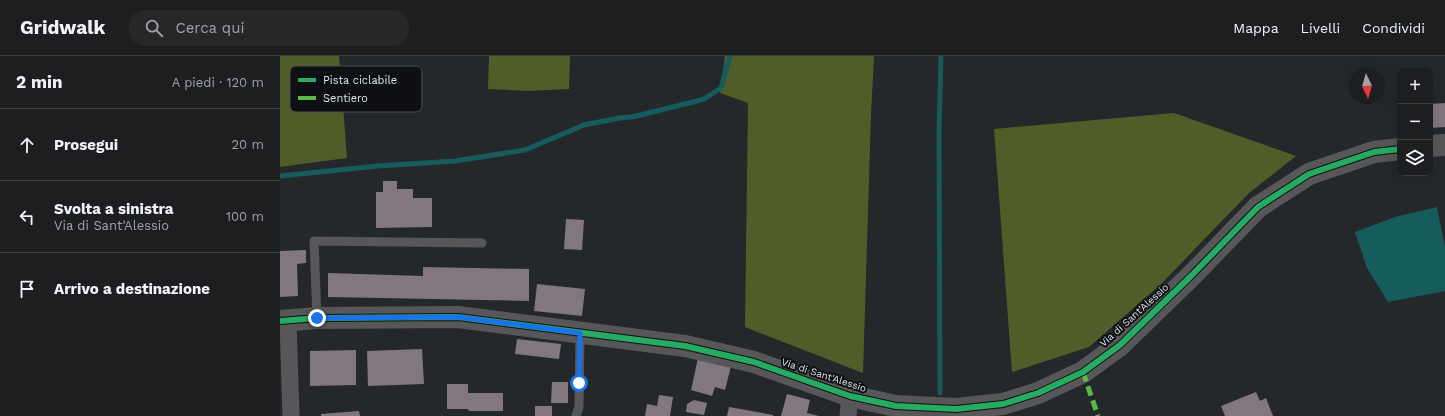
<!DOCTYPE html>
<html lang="it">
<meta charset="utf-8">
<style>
:root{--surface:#1c1e20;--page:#252729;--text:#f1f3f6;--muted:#a0a2a5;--line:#3a3c3e}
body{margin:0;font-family:"Work Sans",sans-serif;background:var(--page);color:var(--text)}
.controls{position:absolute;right:12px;top:12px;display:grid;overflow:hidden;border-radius:8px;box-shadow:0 4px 16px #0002}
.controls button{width:36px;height:36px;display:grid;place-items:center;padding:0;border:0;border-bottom:1px solid var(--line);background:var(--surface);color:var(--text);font:20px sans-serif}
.compass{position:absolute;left:1069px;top:12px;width:36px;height:36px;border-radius:50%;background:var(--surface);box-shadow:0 4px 16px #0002;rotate:175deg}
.stop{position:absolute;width:12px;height:12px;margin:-9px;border:3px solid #1a73e8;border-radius:50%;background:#fff}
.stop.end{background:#1a73e8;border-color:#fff;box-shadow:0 1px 4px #0008}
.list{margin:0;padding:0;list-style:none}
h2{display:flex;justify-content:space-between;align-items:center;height:52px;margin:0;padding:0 16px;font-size:17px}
h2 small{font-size:13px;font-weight:400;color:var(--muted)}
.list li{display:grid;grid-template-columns:26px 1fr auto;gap:12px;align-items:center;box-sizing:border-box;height:72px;padding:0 16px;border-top:1px solid var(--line)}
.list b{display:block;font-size:15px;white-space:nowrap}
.list p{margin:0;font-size:13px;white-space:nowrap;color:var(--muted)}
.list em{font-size:13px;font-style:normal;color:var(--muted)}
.icon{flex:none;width:22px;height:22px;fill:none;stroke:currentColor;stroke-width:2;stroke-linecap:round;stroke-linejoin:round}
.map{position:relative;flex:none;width:1165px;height:360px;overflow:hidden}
header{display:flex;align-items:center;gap:24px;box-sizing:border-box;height:56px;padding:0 20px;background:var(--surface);border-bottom:1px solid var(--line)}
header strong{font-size:19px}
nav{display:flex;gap:22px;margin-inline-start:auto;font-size:14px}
.search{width:280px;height:36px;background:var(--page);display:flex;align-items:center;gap:10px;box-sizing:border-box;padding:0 14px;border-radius:16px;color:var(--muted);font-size:15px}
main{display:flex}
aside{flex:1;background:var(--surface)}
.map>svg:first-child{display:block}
.forest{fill:#515d28}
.water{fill:#175c5d}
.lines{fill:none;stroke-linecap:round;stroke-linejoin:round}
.stream{stroke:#175c5d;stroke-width:5}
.building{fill:#82777e}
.service{stroke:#575658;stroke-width:9}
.minor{stroke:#575658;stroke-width:17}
.tertiary{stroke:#575658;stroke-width:22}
.quiet{stroke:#58b947;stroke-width:5;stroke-dasharray:10 5;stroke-linecap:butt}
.cycleway-casing{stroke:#0e1013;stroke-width:8}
.cycleway{stroke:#26ab63;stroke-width:6}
.route{stroke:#1a73e8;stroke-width:5}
.labels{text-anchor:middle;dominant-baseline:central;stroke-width:4;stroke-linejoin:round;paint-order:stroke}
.street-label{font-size:10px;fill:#dfe3e8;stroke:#0e1013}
.key{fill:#0e1013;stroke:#4d4f53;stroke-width:1}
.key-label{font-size:11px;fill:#dfe3e8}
</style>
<header>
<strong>Gridwalk</strong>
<div class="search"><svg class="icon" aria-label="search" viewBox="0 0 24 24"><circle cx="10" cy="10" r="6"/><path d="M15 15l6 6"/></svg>Cerca qui</div>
<nav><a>Mappa</a><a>Livelli</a><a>Condividi</a></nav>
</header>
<main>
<aside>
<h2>2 min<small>A piedi · 120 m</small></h2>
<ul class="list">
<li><svg class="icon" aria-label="ahead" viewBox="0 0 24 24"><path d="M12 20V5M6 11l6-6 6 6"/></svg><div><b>Prosegui</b></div><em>20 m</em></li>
<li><svg class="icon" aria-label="left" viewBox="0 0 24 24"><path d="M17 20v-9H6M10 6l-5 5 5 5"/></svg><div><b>Svolta a sinistra</b><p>Via di Sant'Alessio</p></div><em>100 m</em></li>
<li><svg class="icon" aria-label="arrive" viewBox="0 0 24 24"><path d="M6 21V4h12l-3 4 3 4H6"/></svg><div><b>Arrivo a destinazione</b></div></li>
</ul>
</aside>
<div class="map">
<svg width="1165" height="360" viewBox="0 0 1165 360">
<rect width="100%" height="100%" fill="#25282b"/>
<path class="forest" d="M0,0h59l8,102 -67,9z
M209,0h81l-1,33 -40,2 -41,-2z
M445,0h149l-3,58 -8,259 -118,-46 3,-224 -28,-10z
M894,57l122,43 -47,37 -89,92 -71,62 -77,25 -18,-243z"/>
<path class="water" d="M1157,151l8,40v44l-57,11 -21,-34 -12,-36 40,-15z"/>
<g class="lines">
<path class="stream" d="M0,120l98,-10 77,-5 70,-11 59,-25 35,-7 13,-1 65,-16 7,-2 17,-11 9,-32
M660,337l-1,-260 2,-77"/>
</g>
<path class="building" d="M1165,47v24l-15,1v-24z
M103,125h14v8h16v9h19v29l-56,1v-36h7z
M286,163l18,1 -2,30 -18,-1z
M26,194v13l-9,1 1,32 -18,1v-46z
M143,211l106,2v32l-201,-4v-24l95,3z
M257,228l48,5 -3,27 -48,-5z
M237,283l44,5 -2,15 -44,-5z
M142,293l2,35 -56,2 -1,-35z
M76,294v35l-46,1v-35z
M418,302l33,8 -6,24 -10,-3 -3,9 -21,-6z
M272,326h16v21h-17z
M167,328h21v9h35v18h-34l-1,-2h-21z
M976,336l4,9 6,-3 7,18h-48l-4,-10z
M507,338l23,6 -3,13 12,3h-38z
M379,339l14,2 -3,19h-25l2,-12 10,2z
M414,344l13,3 -3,12 -18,-3 1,-8z
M255,350h17v10h-17z
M449,351l44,8v1h-46z
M79,355l1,5h-39v-2z"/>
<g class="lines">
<path class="service" d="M37,262l-3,-77 168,2
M296,360l3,-9 1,-74"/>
<path class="minor" d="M8,265l3,95
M568,360l2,-20"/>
<path class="tertiary" d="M1150,90l15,-1
M0,265l37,-3 141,-1 227,29 69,16 96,34 46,10 60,3 47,-5 35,-11 45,-21 37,-27 72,-70 66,-68 51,-33 65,-22 26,-3"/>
<path class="quiet" d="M803,316l15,44"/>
<defs>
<path id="cycleway" d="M0,265l37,-3 141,-1 227,29 69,16 96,34 46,10 60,3 47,-5 35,-11 45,-21 37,-27 72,-70 66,-68 51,-33 65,-22 26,-3"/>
</defs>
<use href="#cycleway" class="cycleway-casing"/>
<use href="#cycleway" class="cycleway"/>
</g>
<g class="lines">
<path class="route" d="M37,262l141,-1 122,16 -1,50"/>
</g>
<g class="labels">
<g class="street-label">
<text transform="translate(854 259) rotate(-42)">Via di Sant'Alessio</text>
<text transform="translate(544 319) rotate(18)">Via di Sant'Alessio</text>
</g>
</g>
<rect x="10" y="10" width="132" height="46" rx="6" class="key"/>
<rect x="18" y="22" width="18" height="4" fill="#26ab63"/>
<rect x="18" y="40" width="18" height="4" fill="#58b947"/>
<g class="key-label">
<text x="43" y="28">Pista ciclabile</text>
<text x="43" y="46">Sentiero</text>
</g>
</svg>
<div class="controls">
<button>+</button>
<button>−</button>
<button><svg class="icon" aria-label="layers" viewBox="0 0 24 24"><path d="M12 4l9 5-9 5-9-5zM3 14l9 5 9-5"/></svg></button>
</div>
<svg class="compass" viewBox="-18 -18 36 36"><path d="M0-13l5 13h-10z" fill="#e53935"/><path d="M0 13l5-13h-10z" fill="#a0a2a5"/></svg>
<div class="stop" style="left:299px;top:327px"></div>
<div class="stop end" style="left:37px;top:262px"></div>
</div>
</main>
